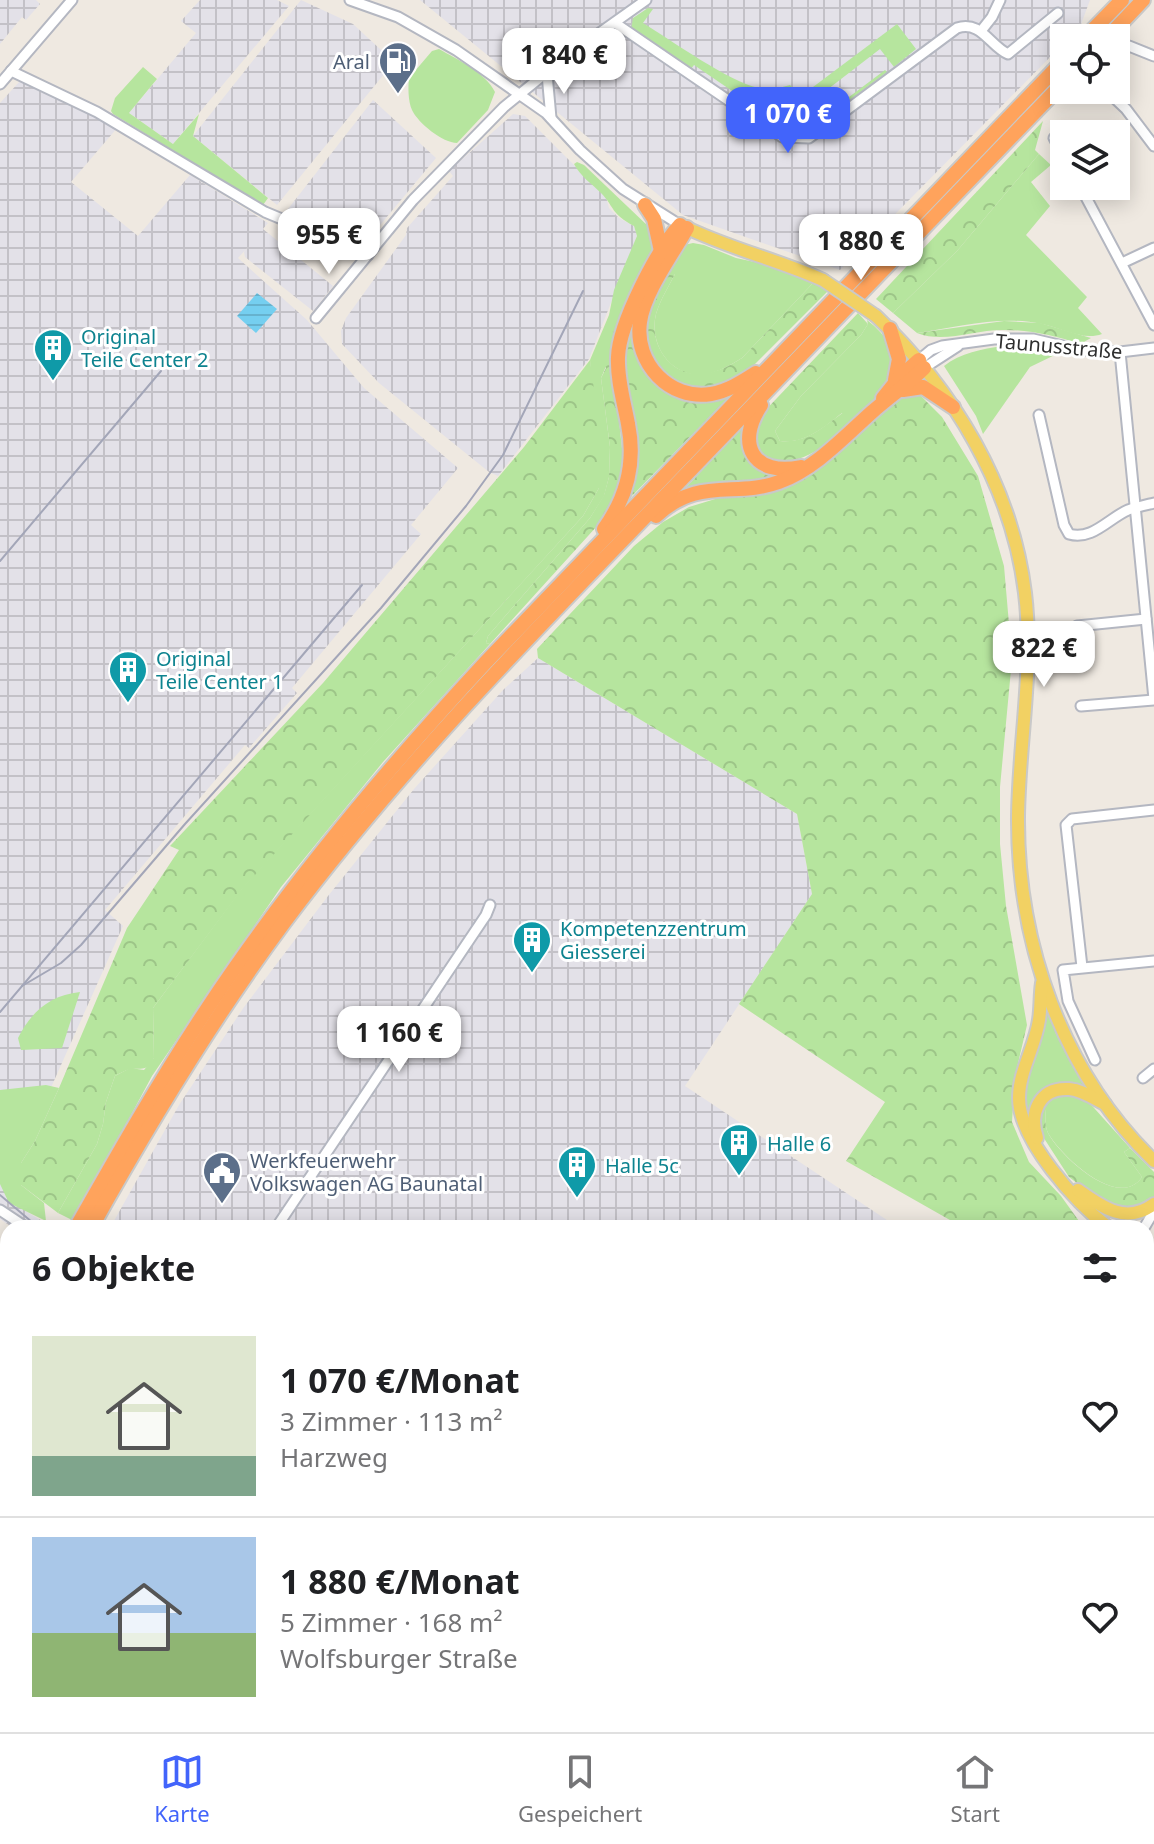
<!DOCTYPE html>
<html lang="de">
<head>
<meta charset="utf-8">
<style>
  body { margin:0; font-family:"Noto Sans",sans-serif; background:#f2f2f2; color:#202124; height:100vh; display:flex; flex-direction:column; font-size:30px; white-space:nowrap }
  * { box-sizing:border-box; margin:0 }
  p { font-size:26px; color:#757577 }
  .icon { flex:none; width:44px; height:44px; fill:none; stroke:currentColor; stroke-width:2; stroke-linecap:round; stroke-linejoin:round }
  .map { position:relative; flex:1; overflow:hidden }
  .panel { position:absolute; left:0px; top:1220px; width:1154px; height:512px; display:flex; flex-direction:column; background:#fff; border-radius:24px 24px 0 0; box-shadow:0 4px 20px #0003 }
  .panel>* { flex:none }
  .tools { position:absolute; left:1050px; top:24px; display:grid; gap:16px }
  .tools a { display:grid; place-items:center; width:80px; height:80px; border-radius:0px; background:#fff; box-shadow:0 4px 20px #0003; font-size:40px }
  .price { position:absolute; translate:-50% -68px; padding:0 18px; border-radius:16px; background:#fff; color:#222; font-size:26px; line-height:52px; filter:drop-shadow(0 2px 4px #0008) }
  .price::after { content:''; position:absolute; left:50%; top:48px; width:24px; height:18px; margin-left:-12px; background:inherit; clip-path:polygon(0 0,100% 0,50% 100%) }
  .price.current { background:#4264fb; color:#fff }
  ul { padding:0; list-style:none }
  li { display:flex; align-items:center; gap:24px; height:200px; padding:0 32px }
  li+li { border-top:2px solid #e0e0e0 }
  li span { display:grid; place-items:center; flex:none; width:224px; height:160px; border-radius:0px; color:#555 }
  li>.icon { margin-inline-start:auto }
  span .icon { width:96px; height:96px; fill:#fffc; stroke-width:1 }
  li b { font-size:34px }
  h2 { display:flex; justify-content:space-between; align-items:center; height:96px; padding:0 32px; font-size:34px }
  .menu { display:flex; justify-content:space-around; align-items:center; height:112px; border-top:2px solid #e0e0e0; background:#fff; font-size:22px; color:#757577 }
  .menu a { display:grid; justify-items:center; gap:4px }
  .menu .current { color:#4264fb }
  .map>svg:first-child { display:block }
  .industrial { fill:url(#industrial-grid) }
  .grass { fill:#b6e59e }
  .forest { fill:url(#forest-crowns) }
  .water { fill:url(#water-rules) }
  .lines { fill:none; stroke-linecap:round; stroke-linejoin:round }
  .minor-casing { stroke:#b4b7c1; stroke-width:13 }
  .major-casing { stroke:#c9c9c9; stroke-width:16 }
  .highway-casing { stroke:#c9c9c9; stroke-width:18 }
  .minor { stroke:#fff; stroke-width:9 }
  .major { stroke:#f2d163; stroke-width:12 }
  .highway { stroke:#ffa35c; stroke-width:14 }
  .rail { stroke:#a3a6b8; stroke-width:2 }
  .major-bridge-casing { stroke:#c9c9c9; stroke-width:16; stroke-linecap:butt }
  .major-bridge { stroke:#f2d163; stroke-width:12 }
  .labels { text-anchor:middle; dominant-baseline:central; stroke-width:6; stroke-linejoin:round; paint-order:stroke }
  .service-label { font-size:20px; fill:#4e5e75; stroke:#fff; text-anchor:end }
  .culture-label { font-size:20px; fill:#0d838f; stroke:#fff; text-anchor:start }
  .street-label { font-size:20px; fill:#2e2e2e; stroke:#fff }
</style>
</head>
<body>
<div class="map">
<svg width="1154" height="1732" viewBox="0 0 1154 1732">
  <defs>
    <pattern id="industrial-grid" width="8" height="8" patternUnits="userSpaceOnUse" patternTransform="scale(2)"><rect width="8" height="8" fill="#e3e1e8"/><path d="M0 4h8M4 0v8" fill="none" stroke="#c3c1c7"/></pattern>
    <pattern id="forest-crowns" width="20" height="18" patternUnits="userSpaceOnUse" patternTransform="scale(2)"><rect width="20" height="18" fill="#b6e59e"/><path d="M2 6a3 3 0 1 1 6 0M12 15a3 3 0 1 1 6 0" fill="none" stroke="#9dc588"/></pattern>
    <pattern id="water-rules" width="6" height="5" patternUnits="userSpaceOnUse" patternTransform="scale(2)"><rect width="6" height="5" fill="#75cff0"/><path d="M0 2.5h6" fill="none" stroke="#66b2ce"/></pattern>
  </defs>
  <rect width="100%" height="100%" fill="#efe9e1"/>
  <!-- industrial -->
  <g class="industrial">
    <polygon points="0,0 36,0 40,4 26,20 22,17 0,44"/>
    <polygon points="200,0 277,0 289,6 173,144 129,113 196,33 181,21"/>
    <polygon points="301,0 353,24 394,62 277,205 193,136"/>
    <polygon points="420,0 1090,0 1080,27 1069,38 1064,38 1064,43 840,270 683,215"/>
    <polygon points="20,81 118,127 71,182 138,236 190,175 268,223 263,229 333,286 313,311 245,257 244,252 249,246 238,258 307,320 364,388 458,468 411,525 421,534 292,688 297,693 249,748 245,745 105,910 123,926 8,1184 11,1198 27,1212 54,1228 13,1228 0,1219 0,103"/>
    <polygon points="373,100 436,158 371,236 365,239 288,209"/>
    <polygon points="513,114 525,116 606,197 609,208 619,218 634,226 637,236 589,359 498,476 489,472 379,383 342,344 341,331 346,318 406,235 407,228 453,176 449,171"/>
    <polygon points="538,658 797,814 812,894 685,1086 899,1228 110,1228 179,1105 244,1007 328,896 414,789 503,690"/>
    <polygon points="1146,1278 1154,1286 1154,1732 0,1732 0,1436 8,1421 8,1724 1146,1724"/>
  </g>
  <!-- grass -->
  <g class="grass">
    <path d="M648,8L653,9L643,23C671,40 729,82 759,88C770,91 779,88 790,85L801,96L897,24L916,49L894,67L880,49L806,106L793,108L765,104L763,112L694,65L691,69L631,30L633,18Z"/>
    <path d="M439,49C458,60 485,72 495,92L488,110L457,143C443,143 418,123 412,110C408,101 408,87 409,78L432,51Z"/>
    <polygon points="143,67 157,79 129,113 173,144 199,114 193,136 268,198 263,205 113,114 111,111 115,98"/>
    <polygon points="885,70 887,72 806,133 781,131 765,121 766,116 782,119 782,124 801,127 821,118"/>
    <path d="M1039,154L1051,165L1031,182L1050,206L1026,235L1087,297L1078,308L1102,334C1083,341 1062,328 1042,324C1002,315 957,327 917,333L893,313L957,251Z"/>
    <path d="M577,162L584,165L649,227L656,242L654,255L601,378L610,447L609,477L604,496L590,518L488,636L486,643L490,644L383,762L281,887L152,1076L74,1221L58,1213L97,1144L103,1124L106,1102L115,1076L130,1068L144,1070L154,1058L153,1008L243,887L583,516L599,488L590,360L609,315L614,290L637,236L634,226C610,213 616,209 601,193C592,184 580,176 574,164Z"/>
    <path d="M693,243L704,245L736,258L773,266L814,282L742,358C731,365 720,371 707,374C673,380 648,346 656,314C660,300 669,286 675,274L670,267L684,245Z"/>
    <path d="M867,320C911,354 892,381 860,415L842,413C823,428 805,444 780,441L775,431L801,396L861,335L868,324Z"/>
    <path d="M1002,346L1033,347L1061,352L1030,367L983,434L976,416L944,366C960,353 983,349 1002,346Z"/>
    <path d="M80,992L62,1048L21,1050L18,1038C31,1012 50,995 80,992Z"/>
    <path d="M1044,1001L1056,1034L1090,1090C1057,1074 1032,1087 1029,1124C1015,1086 1035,1039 1044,1001Z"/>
    <polygon points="46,1085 59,1088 35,1141 21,1163 21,1185 44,1203 46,1221 9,1203 0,1184 0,1090"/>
    <path d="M1068,1093L1086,1099L1130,1148L1124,1152L1142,1177C1119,1211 1061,1156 1048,1133C1043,1122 1048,1113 1043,1103L1047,1099Z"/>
  </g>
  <!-- forest -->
  <g class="forest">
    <polygon points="1043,121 1035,150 1039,154 957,251 893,313 876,299"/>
    <path d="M670,267L675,269V274C669,286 660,300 656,314C648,346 673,380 707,373C720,371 731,365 742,358L814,282L829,290L738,381C687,405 636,369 646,312C649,297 663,280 670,267Z"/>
    <polygon points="641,299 635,330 669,389 734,392 626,502 626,395 622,347"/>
    <path d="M858,313L868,324L861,335L801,396L775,431L780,441C809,444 828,422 851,407L857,409L860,415C829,441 811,464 769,463L753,443L758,418Z"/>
    <path d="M1004,321L1040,323L1091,338L1080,344C1056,336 1030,330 1005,330C976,329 945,344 917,333Z"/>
    <polygon points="617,331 615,382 625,477 617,504 490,644 486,643 488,636 590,518 604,495 609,477 610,447 601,378 606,368 602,357 612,332"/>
    <path d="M590,360L603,456L599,488L583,516L243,888L153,1008L154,1058C148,1074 139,1066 127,1070C126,1070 115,1076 115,1076L106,1102L103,1124L97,1144L58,1213L21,1185V1163L35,1141L59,1088L127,928L179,850L170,846L323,683L524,447Z"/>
    <polygon points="921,396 942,417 978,476 1004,566 1012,659 1000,787 1000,844 1006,906 1027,1025 1015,1076 1012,1122 1029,1162 1061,1196 1084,1228 964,1228 846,1161 885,1102 739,1004 812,894 797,814 538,658 537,649 634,546 663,522 689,507 725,496 788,485 828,461 900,397"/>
    <polygon points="745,424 745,446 781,473 779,478 680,494"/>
    <path d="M1043,1103C1048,1113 1043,1122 1048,1133C1060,1156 1119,1211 1142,1177L1124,1152L1130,1148L1154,1172V1200L1136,1207L1116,1208L1086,1190L1069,1177L1038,1129Z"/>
    <polygon points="1146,1278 1154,1286 1154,1440 1146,1449"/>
  </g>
  <!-- water -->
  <polygon class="water" points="257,293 277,309 256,333 237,316"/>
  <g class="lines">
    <!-- minor casing -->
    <g class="minor-casing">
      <g id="minor">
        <polyline points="350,0 398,17 456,50 546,113 580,150 623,189 680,225"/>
        <path d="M615,23L782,137L809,138L957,28C981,20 990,46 1008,54L1058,13"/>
        <polyline points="981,31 992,17 1000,0"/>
        <polyline points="1116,52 1129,46 1154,56"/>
        <polyline points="11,71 97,112 265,212 368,255"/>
        <polyline points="547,74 551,118"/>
        <polyline points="0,84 72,0"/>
        <polyline points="1106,90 1126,109 1154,146"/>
        <polyline points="1054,138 1064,157"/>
        <polyline points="1080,186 1154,325"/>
        <polyline points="1122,263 1154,248"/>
        <polyline points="316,318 413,200 504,107 563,59 646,0"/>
        <polyline points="1120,352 1154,699"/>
        <polyline points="919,360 931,350 942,346 994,339 1033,339 1080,350 1120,352 1154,348"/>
        <polyline points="924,368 958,346"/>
        <path d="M1039,415L1064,525L1069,534C1092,541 1109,518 1128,510C1137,507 1146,505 1154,503"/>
        <polyline points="1077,626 1146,619"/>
        <polyline points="1081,706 1154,700"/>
        <polyline points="1082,967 1066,825 1072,819 1154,810"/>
        <polyline points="1095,1060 1068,1001 1063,970 1154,961"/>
        <polyline points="1143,1078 1154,1069"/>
        <polyline points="0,1210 27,1228"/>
        <polyline points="276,1228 486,915 490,905"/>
        <polyline points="1144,1228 1154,1211"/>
        <polyline points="0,1512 8,1499"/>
        <polyline points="321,1724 333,1732"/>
        <polyline points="735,1724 747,1732"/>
        <polyline points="944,1724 956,1732"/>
        <polyline points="307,1732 313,1724"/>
        <polyline points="684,1732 690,1724"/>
      </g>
    </g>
    <!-- major casing -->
    <g class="major-casing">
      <g id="major">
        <path d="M681,225C726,248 777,259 823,280"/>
        <path d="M876,316C953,389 1012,486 1025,593C1034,667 1019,742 1018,816C1017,943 1062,1072 1154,1161"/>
        <path d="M1042,983C1040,996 1041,1008 1039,1020C1035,1047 1019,1071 1019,1098C1019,1140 1076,1203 1109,1228"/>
        <path d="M1037,1138C1029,1115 1038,1087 1069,1089C1082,1090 1093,1098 1105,1104"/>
        <path d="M1078,1190C1102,1207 1126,1225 1154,1204"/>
      </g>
    </g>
    <!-- highway casing -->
    <g class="highway-casing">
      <g id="highway">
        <polyline points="1085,38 1122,0"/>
        <polyline points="1107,38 1143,0"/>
        <polyline points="645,205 654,219 661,251"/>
        <path d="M687,228C672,255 644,292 640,322C634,363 670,401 711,394C728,391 742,382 756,373"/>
        <polyline points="890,329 899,359 895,380"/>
        <polyline points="903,390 923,387 953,407"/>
        <polyline points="883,398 899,378 919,360"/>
        <path d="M761,405C735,444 753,477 801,467"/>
        <path d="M656,516C698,476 735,498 779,482C815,469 844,437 872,412C889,397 908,384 924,368"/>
        <path d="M604,529C627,497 636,463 628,424C624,402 617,380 618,357C619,324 657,250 680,225"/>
        <path d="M76,1228C118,1154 160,1080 207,1009C289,885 384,772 485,663L1064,60"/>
        <path d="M91,1228C150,1122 213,1018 285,921C402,765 539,626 675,486C805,352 934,216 1064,82"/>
        <polyline points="0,1367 8,1352"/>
        <polyline points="0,1396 8,1380"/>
      </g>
    </g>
    <!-- minor -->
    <use href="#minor" class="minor"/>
    <!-- major -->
    <use href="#major" class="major"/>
    <!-- highway -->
    <use href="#highway" class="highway"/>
    <!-- rail -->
    <g class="rail">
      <polyline points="0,561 161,371"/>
      <polyline points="22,986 61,963 81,945 185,824 381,608 466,506 503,455 583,291"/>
      <polyline points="0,1012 362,585"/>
      <polyline points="0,1195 39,1228"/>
      <polyline points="0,1537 8,1525"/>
      <polyline points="870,1724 888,1732"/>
      <polyline points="650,1732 658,1724"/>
      <polyline points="714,1732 726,1724"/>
    </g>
    <!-- major-bridge casing -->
    <g class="major-bridge-casing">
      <polyline id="major-bridge" points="823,280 876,316"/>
    </g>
    <!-- major-bridge -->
    <use href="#major-bridge" class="major-bridge"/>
  </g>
  <!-- icons -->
  <defs>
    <g id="fuel-pin" transform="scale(2)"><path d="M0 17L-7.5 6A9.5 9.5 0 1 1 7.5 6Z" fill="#5c6f8a" stroke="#fff"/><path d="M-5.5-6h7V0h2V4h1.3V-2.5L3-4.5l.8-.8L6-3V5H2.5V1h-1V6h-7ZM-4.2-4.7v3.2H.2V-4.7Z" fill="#fff"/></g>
    <g id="building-pin" transform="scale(2)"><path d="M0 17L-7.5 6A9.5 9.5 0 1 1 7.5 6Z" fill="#0f9aa8" stroke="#fff"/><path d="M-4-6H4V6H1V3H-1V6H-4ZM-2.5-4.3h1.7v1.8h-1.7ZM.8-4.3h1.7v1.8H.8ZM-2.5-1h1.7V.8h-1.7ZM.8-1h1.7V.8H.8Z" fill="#fff"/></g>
    <g id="civic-pin" transform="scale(2)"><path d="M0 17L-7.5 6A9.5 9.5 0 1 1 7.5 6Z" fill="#5c6f8a" stroke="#fff"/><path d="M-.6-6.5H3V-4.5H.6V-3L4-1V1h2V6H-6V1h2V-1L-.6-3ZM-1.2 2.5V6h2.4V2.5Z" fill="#fff"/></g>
  </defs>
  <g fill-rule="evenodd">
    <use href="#fuel-pin" x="398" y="61"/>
    <use href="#building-pin" x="53" y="348"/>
    <use href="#building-pin" x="128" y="670"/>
    <use href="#building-pin" x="532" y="940"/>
    <use href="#building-pin" x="739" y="1143"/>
    <use href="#building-pin" x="577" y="1165"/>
    <use href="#civic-pin" x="222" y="1171"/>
  </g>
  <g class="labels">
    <!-- service labels -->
    <g class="service-label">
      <text x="370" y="61">Aral</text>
      <text x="250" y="1160" text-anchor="start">Werkfeuerwehr<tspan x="250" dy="23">Volkswagen AG Baunatal</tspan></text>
    </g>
    <!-- culture labels -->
    <g class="culture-label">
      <text x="81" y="336">Original<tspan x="81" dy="23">Teile Center 2</tspan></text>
      <text x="156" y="658">Original<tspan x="156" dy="23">Teile Center 1</tspan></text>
      <text x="560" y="928">Kompetenzzentrum<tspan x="560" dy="23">Giesserei</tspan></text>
      <text x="767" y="1143">Halle 6</text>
      <text x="605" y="1165">Halle 5c</text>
    </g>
    <!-- street labels -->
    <g class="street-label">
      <text transform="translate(1059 346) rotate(5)">Taunusstraße</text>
    </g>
  </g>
</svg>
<div class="tools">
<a><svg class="icon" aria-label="locate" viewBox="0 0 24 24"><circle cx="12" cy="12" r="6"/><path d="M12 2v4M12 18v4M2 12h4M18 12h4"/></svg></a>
<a><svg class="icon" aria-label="layers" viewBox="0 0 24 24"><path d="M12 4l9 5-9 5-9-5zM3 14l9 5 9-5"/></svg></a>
</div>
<b class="price" style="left:564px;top:96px">1 840 €</b>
<b class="price current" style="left:788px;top:155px">1 070 €</b>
<b class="price" style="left:329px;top:276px">955 €</b>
<b class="price" style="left:861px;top:282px">1 880 €</b>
<b class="price" style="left:1044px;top:689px">822 €</b>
<b class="price" style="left:399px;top:1074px">1 160 €</b>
<section class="panel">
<h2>6 Objekte<svg class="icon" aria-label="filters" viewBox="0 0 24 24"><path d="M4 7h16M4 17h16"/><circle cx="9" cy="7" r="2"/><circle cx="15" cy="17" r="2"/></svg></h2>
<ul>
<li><span style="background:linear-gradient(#dfe7d0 75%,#7fa58c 0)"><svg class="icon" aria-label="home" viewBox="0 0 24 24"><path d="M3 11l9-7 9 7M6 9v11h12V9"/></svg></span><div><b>1 070 €/Monat</b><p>3 Zimmer · 113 m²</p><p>Harzweg</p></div><svg class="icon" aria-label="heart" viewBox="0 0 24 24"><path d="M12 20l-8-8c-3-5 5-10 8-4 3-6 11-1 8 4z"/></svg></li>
<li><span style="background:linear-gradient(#a9c7e8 60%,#8fb573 0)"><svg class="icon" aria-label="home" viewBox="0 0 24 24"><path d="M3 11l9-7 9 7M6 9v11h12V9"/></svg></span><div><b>1 880 €/Monat</b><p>5 Zimmer · 168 m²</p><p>Wolfsburger Straße</p></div><svg class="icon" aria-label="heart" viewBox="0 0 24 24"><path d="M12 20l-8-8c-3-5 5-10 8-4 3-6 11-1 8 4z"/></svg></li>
</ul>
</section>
</div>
<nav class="menu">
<a class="current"><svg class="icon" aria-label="map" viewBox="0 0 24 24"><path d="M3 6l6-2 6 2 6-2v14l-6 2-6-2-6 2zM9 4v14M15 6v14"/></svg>Karte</a>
<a><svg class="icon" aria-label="saved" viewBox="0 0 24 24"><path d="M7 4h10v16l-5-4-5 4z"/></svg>Gespeichert</a>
<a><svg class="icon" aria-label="home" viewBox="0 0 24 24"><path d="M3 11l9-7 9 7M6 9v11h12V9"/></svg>Start</a>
</nav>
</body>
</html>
